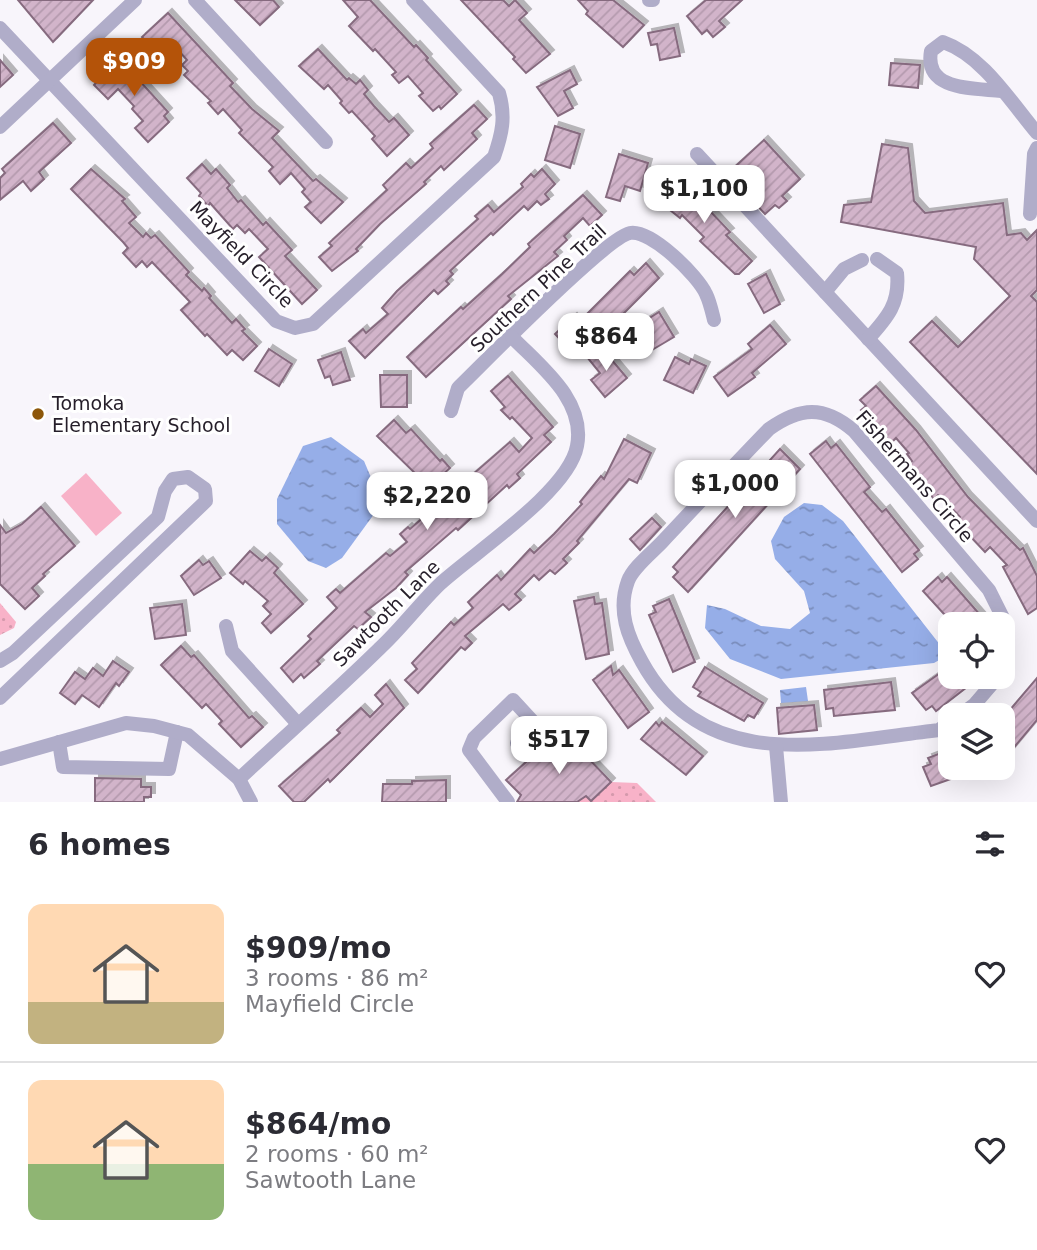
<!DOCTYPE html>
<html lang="en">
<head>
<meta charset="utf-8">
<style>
  body { margin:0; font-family:"DejaVu Sans",sans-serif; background:#f7f7f7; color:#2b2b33; height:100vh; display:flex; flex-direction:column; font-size:26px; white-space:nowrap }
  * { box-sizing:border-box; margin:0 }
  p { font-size:23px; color:#7c7c81 }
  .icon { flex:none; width:38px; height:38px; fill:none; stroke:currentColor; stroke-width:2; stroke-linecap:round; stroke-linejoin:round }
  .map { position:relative; height:802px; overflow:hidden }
  .drawer { display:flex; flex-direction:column; background:#fff; flex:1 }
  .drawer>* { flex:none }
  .tools { position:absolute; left:938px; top:612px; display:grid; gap:14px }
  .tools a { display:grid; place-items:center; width:77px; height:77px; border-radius:14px; background:#fff; box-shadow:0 7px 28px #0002; font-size:35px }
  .price { position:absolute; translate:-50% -60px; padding:0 16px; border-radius:14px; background:#fff; color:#222; font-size:23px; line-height:46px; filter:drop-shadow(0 2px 4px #0008) }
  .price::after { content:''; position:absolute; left:50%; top:42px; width:21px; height:16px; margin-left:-10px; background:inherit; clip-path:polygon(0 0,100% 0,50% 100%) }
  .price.active { background:#b45309; color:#fff }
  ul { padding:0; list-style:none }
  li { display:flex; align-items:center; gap:21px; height:175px; padding:0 28px }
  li+li { border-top:2px solid #e1e1e2 }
  li span { display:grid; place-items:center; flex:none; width:196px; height:140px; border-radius:14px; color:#555 }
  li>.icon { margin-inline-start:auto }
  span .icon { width:84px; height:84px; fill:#fffc; stroke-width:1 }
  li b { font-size:30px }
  h2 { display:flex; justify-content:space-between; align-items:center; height:84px; padding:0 28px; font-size:30px }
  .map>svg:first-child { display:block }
  .park { fill:url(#park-dots) }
  .pitch { fill:#f8b2c8 }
  .water { fill:url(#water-ripples) }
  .building { fill:url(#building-hatch); stroke:#866b7f; stroke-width:2; filter:url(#shadow) }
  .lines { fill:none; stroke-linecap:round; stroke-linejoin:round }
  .minor { stroke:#b0adc9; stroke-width:14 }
  .poi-dot { fill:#8d570a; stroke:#fff; stroke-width:2.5 }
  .labels { text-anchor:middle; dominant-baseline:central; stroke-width:6; stroke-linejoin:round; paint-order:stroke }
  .street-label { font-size:19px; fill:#251e29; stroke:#fff }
  .poi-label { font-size:19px; fill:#251e29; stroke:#fff; text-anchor:start }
</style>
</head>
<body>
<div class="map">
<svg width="1037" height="802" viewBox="0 0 1037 802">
  <defs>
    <pattern id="park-dots" width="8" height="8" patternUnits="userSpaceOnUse" patternTransform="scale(1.75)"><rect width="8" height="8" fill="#f8b2c8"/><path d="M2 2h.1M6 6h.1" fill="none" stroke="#d499ac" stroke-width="1.8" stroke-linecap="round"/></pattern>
    <pattern id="water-ripples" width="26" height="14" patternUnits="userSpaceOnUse" patternTransform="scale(1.75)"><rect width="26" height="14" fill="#96aee8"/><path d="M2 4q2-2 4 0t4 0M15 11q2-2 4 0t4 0" fill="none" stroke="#7a8dbc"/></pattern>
    <pattern id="building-hatch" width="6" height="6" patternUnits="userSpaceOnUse" patternTransform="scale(1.75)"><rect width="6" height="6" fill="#d2b4ca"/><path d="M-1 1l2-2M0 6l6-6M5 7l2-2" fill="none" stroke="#b49aae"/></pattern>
    <filter id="shadow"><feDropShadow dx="4" dy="-4" stdDeviation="0" flood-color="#0004"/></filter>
  </defs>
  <rect width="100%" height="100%" fill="#f8f5fb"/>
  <!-- park -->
  <g class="park">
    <polygon points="0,603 16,622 14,628 0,635"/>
    <polygon points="611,782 637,783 656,802 564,802 562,800 586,796 591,801"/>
  </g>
  <!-- pitch -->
  <polygon class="pitch" points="86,473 122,513 96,536 61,496"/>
  <!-- water -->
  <g class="water">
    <polygon points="331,437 364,461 375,487 377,510 342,558 326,568 308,561 277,524 277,499 303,446"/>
    <polygon points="804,503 822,505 843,521 948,655 934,663 781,679 730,659 705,628 707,605 725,609 761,626 790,629 810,613 804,591 775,559 771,541 784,517"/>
    <polygon points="806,687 808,701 781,703 780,690"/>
  </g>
  <!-- building -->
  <g class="building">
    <polygon points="18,0 93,0 53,42"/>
    <polygon points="235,0 273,0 279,7 260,25"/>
    <polygon points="343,0 370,0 414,47 416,45 428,58 426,60 457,94 441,109 439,106 433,111 419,96 423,93 408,76 399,83 392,75 396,72 375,49 373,51 349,26 358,17"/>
    <polygon points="461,0 503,0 509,6 515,0 527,13 519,20 550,54 526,73 513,59 515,57"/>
    <polygon points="578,0 613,0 644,25 623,47 586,14 588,11"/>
    <polygon points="706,0 742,0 719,21 725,27 713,37 707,30 702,34 687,16"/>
    <polygon points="168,13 233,83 230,86 252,109 279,131 272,138 313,181 316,179 343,202 321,223 305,207 311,202 302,192 305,189 291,173 280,184 269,171 273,167 239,133 242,130 223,109 218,114 208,103 211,101 184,75 188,71 182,65 187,60 169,40 156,52 142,37"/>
    <polygon points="674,28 680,56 660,60 657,44 651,45 648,33"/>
    <polygon points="318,49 347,80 349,78 356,84 360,80 368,90 364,94 374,106 389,122 394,118 409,135 387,156 372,139 375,136 352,111 349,113 340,103 342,101 328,85 324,89 299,66"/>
    <polygon points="118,57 168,112 164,116 169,122 148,142 135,128 143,121 132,109 134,106 118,89 108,99 94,85"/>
    <polygon points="0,60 13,75 0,87"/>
    <polygon points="891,63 920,65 918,88 889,85"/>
    <polygon points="570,70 577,84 564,91 573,108 558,116 537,87"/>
    <polygon points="474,105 487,119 472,133 477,139 444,170 441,166 424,182 426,184 380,224 356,249 358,251 332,271 319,257 332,246 329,243 387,190 383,185 406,163 411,168 433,148 430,144"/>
    <polygon points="53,123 71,143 39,172 44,179 31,191 23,181 0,200 0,178 5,173 2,169"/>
    <polygon points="555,126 580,134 570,168 545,160"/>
    <polygon points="764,140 800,179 782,196 787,201 779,208 775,205 765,214 728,173"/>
    <polygon points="882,144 908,148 914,201 925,213 1003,203 1007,235 1021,233 1027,240 1037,230 1037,290 1031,296 1037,302 1037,474 910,342 932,321 958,347 1010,296 974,259 976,247 841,222 844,205 871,202"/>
    <polygon points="619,154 648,163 640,191 625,186 620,201 606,197"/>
    <polygon points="202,164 211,174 216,169 230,185 227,188 238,202 241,200 263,225 266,222 292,250 285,256 317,290 302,304 259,257 268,249 249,229 245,233 237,225 233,229 210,203 208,206 199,196 201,193 187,178"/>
    <polygon points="91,169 125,199 122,201 136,217 129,223 143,237 146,233 151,238 155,235 189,272 186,275 202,291 204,288 211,296 209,298 232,323 236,319 245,329 242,331 257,346 243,360 232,350 227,355 207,334 205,336 181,310 190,302 152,262 147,267 142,261 136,267 123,253 128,248 123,242 71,189"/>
    <polygon points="542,169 555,184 545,194 549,199 541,205 537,201 528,210 524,206 493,235 491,233 450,271 453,274 446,281 449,284 438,294 434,290 365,358 349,341 363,329 366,333 388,314 382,308 397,291 478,219 475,216 488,205 494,212 523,187 521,184 531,174 534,177"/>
    <polygon points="674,174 685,182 681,188 711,212 730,232 726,235 752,261 739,274 735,274 700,241 704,237 682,215 680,218 655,198"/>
    <polygon points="583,195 602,215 590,226 583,218 564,236 567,240 554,252 558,256 508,296 511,299 426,377 407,357 461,307 463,309 502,274 530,247 528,244"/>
    <polygon points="646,263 659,278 608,329 598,320 583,334 592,344 583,353 573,346 570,350 555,334 573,317 578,323 630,271 634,275"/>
    <polygon points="766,274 780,304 764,313 748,284"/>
    <polygon points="659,312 674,337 652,350 637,326"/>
    <polygon points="770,325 786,344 752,373 755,377 728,396 714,377 752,349 748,344"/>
    <polygon points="269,349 292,364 279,386 255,371"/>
    <polygon points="598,350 603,356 606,353 627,378 605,397 591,380 600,373 587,357"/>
    <polygon points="341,352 350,380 333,385 330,376 325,378 318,360"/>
    <polygon points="675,357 689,364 691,359 706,366 693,393 664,380"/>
    <polygon points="380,375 407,375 407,407 381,407"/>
    <polygon points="508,376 553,427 544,435 551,442 517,474 520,478 509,488 507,485 458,530 456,528 405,572 408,575 396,588 365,612 371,617 358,629 354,626 317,661 320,664 304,678 301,674 293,682 281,668 311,639 308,636 337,608 327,597 336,589 340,593 386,553 390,556 407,542 400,534 408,527 410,529 510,442 519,452 532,438 512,417 510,419 501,410 505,407 491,391"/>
    <polygon points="876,386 916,430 968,497 1020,550 1023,548 1037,576 1037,608 1028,614 1003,567 1007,565 990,547 985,552 969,535 955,521 960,517 945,501 938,495 934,499 907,465 912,461 907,454 909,453 896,438 891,443 861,410 866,406 860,400"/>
    <polygon points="394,420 406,433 411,429 440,461 442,459 450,468 429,487 377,436"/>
    <polygon points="624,439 651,453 637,483 629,479 577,541 579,543 563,559 567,563 555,574 550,570 539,580 534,575 515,594 521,600 509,610 503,604 465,636 472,643 465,650 461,647 418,693 405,680 417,669 412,663 451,622 454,625 473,608 468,602 497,575 501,580 530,549 534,553 554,534 582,504 580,502 601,476 604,479"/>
    <polygon points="826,441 831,448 836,444 870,487 864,492 882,512 886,509 919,550 914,554 918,559 902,572 810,454"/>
    <polygon points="780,449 800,469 688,592 673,577 678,572 673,567"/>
    <polygon points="41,507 75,546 43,574 45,576 32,588 39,596 25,609 0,584 0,525 6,533 22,524"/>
    <polygon points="652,518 661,527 640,550 630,539"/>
    <polygon points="250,551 262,561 266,557 278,568 274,573 303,604 271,633 262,623 271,614 263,606 268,601 245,581 243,584 230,573"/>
    <polygon points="199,560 203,565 209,561 221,578 194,595 181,576"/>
    <polygon points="938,577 942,582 947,577 989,625 954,625 923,591"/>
    <polygon points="594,597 595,604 602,603 609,654 586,659 574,601"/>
    <polygon points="669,599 695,662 673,672 649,615 656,612 653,606"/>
    <polygon points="182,604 186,635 155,639 150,608"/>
    <polygon points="181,646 191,657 194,655 249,718 252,716 263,727 241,747 219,724 222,721 206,704 202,708 161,665"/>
    <polygon points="113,661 129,672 119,686 116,683 99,707 82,695 75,704 60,693 75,672 85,679 93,668 103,676"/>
    <polygon points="611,666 613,675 619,670 649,712 628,728 593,680"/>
    <polygon points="950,666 950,677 980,677 936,711 932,706 926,710 912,693"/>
    <polygon points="705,667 763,703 754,718 748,715 744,721 698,696 701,692 693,687"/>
    <polygon points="1037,678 1037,720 1011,751 1003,744 1003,718"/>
    <polygon points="891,682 895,710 834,716 833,708 826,709 824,690"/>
    <polygon points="386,684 404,708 330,782 328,779 304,802 294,802 279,786 340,733 337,730 361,708 370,717 383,704 375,695"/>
    <polygon points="814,705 817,730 779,734 777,708"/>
    <polygon points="656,722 659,726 662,722 703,756 686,775 641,739"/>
    <polygon points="566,735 611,782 591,801 586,796 577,802 517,802 521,795 506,780 535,754 540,760"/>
    <polygon points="946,751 950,768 979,769 931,786 923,767 931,764 928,758"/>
    <polygon points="95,778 141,779 141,787 151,787 151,797 144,797 144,802 95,802"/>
    <polygon points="446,780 446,802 382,802 383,784 412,784 412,781"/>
  </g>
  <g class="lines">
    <!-- minor -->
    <g class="minor">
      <polyline points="195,0 326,142"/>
      <polyline points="649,0 653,0"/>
      <path d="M0,28L276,321L295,328L313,324L494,157C502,134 506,117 499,93L413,0"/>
      <path d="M1001,91C973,88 924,91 931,51L943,42C983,56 1010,101 1037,133"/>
      <polyline points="0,127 135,0"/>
      <polyline points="697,154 1037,521"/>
      <polyline points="1030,214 1034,154 1037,148"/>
      <polyline points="825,292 844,269 862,260"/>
      <path d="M868,339C888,317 900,303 897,273L877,259"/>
      <path d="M451,411L458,388C485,362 605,238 630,233C651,229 698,276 706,294C710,302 712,312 714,320"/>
      <polyline points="226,626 232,651 298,724"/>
      <polyline points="0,661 13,653 158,517 165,491 173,479 188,477 205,489 206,501 0,698"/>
      <polyline points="959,716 974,705 998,677"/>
      <path d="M950,722L939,730C832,742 706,778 642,662C628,637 617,611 628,581C633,567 653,552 663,541C698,504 733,466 769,429C800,407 824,405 854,431L989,590L1004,620L1006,662L1003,669"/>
      <polyline points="59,742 63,767 169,769 177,732"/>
      <polyline points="776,746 781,802"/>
      <polyline points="0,759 126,723 154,726 188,735 239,779 251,802"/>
      <path d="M239,779C285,736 333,694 379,649C401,629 419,604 441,583C475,552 569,491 577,446C586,400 540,366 512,337"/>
      <polyline points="508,802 469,750 474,738 513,700 536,725 517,743"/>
    </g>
  </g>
  <!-- markers -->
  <circle class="poi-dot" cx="38" cy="414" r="7"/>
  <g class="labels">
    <!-- street labels -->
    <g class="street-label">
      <text transform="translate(242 254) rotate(46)">Mayfield Circle</text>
      <text transform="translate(538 288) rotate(-43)">Southern Pine Trail</text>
      <text transform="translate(915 476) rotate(49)">Fishermans Circle</text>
      <text transform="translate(386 613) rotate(-45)">Sawtooth Lane</text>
    </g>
    <!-- poi labels -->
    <g class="poi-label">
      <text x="52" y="403">Tomoka<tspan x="52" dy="22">Elementary School</tspan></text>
    </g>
  </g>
</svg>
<div class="tools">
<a><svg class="icon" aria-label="locate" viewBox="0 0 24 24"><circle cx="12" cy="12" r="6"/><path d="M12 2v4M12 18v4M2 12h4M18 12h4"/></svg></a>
<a><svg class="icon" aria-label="layers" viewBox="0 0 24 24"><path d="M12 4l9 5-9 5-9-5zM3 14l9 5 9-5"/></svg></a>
</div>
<b class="price active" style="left:134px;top:98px">$909</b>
<b class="price" style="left:704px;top:225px">$1,100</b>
<b class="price" style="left:606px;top:373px">$864</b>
<b class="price" style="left:735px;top:520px">$1,000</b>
<b class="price" style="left:427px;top:532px">$2,220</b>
<b class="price" style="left:559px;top:776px">$517</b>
</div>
<section class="drawer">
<h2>6 homes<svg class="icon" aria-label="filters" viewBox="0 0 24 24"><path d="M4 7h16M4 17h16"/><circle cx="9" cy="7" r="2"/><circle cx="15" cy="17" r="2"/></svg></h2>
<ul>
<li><span style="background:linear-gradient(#ffd9b3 70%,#c2b280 0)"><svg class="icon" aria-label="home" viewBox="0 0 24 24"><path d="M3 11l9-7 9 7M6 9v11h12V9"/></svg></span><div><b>$909/mo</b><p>3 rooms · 86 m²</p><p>Mayfield Circle</p></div><svg class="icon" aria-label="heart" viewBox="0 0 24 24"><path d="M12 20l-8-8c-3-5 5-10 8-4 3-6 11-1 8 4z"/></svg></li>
<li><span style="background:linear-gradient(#ffd9b3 60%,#8fb573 0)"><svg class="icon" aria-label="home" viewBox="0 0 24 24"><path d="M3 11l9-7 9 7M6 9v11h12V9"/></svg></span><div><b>$864/mo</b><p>2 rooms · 60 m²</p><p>Sawtooth Lane</p></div><svg class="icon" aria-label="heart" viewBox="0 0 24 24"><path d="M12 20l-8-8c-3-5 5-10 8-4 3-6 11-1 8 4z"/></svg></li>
</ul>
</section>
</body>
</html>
